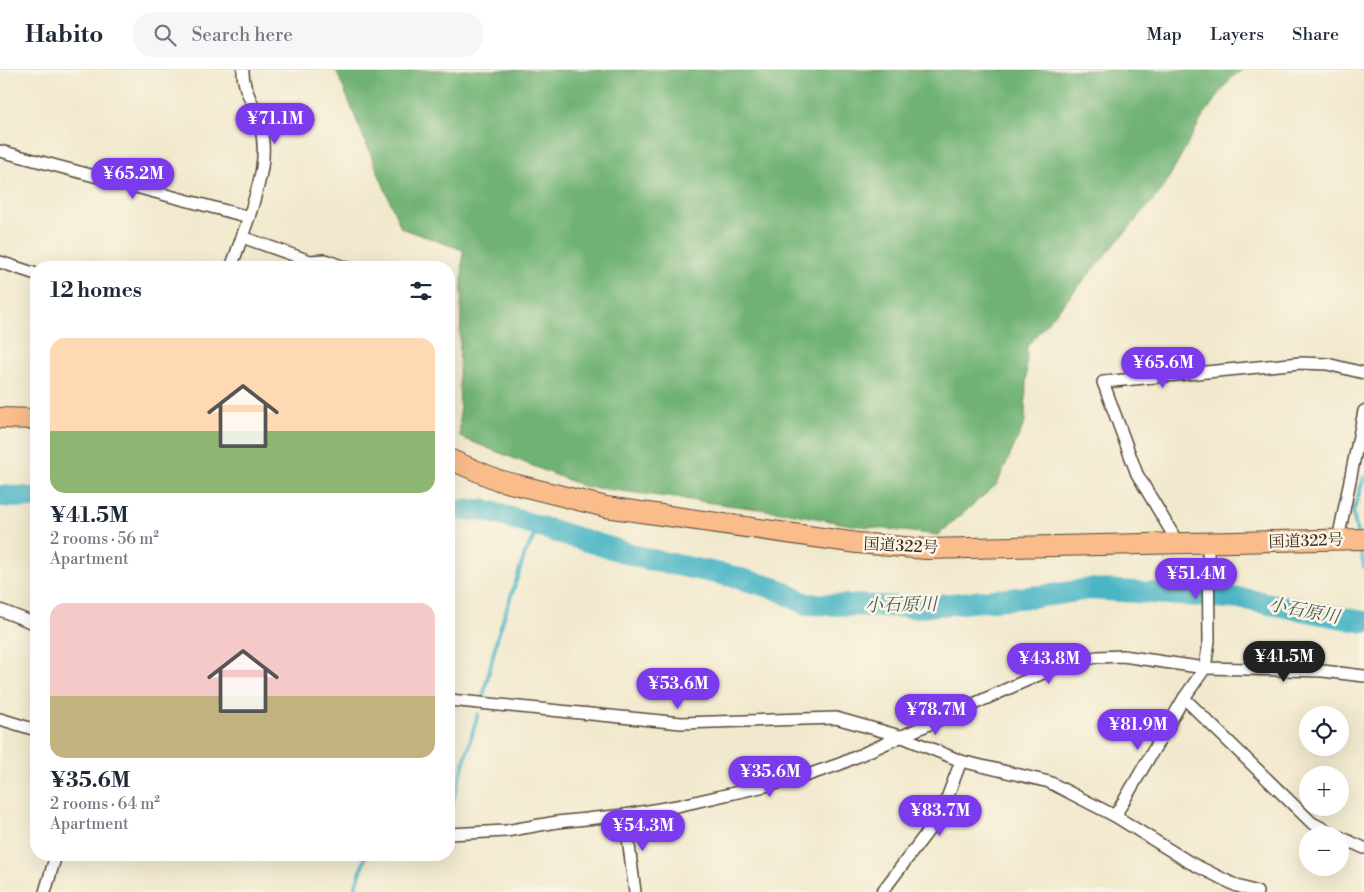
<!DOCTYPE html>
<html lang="en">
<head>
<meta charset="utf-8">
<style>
  body { margin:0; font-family:"Libre Bodoni","Noto Serif JP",serif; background:#f6f6f7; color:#1f2937; height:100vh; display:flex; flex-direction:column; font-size:19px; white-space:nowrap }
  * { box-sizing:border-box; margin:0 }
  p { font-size:16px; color:#747a83 }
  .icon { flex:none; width:28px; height:28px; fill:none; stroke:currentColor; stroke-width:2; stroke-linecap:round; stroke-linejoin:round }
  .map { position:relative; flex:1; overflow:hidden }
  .side { position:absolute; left:30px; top:191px; width:425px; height:600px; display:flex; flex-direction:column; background:#fff; border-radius:20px; box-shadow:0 5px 20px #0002 }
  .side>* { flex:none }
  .tools { position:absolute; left:1299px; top:636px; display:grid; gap:10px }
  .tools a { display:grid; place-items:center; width:50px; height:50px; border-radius:50%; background:#fff; box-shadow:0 5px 20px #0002; font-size:25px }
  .price { position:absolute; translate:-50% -42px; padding:0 11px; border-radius:18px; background:#7c3aed; color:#fff; font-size:16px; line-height:32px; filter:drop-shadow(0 1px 2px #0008) }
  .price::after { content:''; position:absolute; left:50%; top:30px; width:15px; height:11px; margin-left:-8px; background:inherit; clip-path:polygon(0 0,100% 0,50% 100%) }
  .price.on { background:#222; color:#fff }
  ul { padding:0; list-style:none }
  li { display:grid; align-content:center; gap:10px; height:265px; padding:0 20px }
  li span { display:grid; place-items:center; height:155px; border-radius:15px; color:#555 }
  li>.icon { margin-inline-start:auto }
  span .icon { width:90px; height:90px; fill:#fffc; stroke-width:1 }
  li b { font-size:21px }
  h2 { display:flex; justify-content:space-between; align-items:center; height:60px; padding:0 20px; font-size:21px }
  header { display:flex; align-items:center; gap:30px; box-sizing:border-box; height:70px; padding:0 25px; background:#fff; border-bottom:1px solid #e0e1e3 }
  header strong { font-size:24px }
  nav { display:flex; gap:28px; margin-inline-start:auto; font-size:18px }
  .search { width:350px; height:45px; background:#f6f6f7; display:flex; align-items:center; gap:12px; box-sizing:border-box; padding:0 18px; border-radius:20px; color:#747a83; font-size:19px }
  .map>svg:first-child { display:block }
  .forest { fill:#70b274; stroke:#566e49 }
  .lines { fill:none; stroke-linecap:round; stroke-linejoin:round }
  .stream { stroke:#48b5c5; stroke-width:4 }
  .river { stroke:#48b5c5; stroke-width:22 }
  .street-casing { stroke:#564738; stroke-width:14 }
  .highway-casing { stroke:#564738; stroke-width:22 }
  .street { stroke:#fff; stroke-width:11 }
  .highway { stroke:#f9bc8a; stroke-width:20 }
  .labels { text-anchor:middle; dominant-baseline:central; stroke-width:5; stroke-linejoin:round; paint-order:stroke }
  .street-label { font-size:16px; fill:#3b2a1e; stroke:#fcf5e5 }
  .water-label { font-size:18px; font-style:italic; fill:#405b58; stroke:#fcf5e5 }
</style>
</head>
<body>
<header>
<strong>Habito</strong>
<div class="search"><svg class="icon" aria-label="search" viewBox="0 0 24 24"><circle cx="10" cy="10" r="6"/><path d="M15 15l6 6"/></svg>Search here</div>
<nav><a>Map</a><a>Layers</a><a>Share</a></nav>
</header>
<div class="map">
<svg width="1364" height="822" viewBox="0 0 1364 822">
  <rect width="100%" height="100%" fill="#fcf5e5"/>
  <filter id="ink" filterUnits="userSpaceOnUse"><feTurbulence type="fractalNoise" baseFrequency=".02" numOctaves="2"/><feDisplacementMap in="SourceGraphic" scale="10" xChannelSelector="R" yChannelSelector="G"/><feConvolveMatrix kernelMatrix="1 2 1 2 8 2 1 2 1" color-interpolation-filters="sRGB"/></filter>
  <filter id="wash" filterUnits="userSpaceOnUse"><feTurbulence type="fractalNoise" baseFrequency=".0096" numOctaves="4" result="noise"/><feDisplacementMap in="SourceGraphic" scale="20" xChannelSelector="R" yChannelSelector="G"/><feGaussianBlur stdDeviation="1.12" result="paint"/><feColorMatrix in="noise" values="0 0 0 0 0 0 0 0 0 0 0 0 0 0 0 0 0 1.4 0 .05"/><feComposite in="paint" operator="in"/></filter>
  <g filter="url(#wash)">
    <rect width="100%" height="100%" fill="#f1e9cd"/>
    <!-- forest -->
    <polygon class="forest" points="336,0 1242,0 1231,8 1203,46 1162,120 1027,276 1025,352 997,414 938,465 851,455 789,443 583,416 460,367 459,302 463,180 401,158"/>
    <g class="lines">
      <!-- stream -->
      <g class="stream">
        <polyline points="1357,462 1353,443 1364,407"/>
        <polyline points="1359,474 1364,497"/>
        <polyline points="482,631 498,565 525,484 540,455"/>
        <polyline points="449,745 478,644"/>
        <polyline points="354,822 366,785"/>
      </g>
      <!-- river -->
      <g class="river">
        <polyline points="0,426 36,428"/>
        <polyline points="449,440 484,440 647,489 731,506 777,519 806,534 916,537 1052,525 1089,519 1244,529 1364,552"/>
      </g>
    </g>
  </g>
  <g filter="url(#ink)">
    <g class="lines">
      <!-- street casing -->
      <g class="street-casing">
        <g id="street">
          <path d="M243,0C242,20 256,36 260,55C269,87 258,117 249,147"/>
          <polyline points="0,81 249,147 231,198"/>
          <polyline points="242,167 310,191 325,190 347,198"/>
          <polyline points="0,192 36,204"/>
          <polyline points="1338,470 1364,341"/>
          <polyline points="1178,473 1137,404 1103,312 1300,293 1327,294 1364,303"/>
          <polyline points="0,540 36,554"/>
          <polyline points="1184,628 1312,753 1336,765"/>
          <polyline points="449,630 681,653 836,648 900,666 961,691 1049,712 1115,746 1189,792 1237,816 1257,822"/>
          <polyline points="0,649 36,660"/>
          <polyline points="625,745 635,822"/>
          <polyline points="1115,746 1184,628 1205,598 1209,571 1208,473"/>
          <polyline points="449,764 506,761 557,752 625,745 677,736 796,709 840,694 1063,594 1097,587 1123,586 1205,598 1323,601 1364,606"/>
          <polyline points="1340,767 1364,778"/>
          <polyline points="45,822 56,785"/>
          <polyline points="882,822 941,744 961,691"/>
        </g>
      </g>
      <!-- highway casing -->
      <g class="highway-casing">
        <g id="highway">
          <polyline points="0,348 36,349"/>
          <polyline points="449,389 498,410 606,437 857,473 926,479 1364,469"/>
        </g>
      </g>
      <!-- street -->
      <use href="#street" class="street"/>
      <!-- highway -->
      <use href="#highway" class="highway"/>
    </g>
  </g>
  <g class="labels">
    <!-- street labels -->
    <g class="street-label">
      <text transform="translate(1306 471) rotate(-2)">国道322号</text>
      <text transform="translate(901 476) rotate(3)">国道322号</text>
    </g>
    <!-- water labels -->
    <g class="water-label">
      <text transform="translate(901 535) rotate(-1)">小石原川</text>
      <text transform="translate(1304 541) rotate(11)">小石原川</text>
    </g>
  </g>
</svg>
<div class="tools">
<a><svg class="icon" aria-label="locate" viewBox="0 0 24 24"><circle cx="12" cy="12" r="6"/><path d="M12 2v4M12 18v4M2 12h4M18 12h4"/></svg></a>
<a>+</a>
<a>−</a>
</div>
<b class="price" style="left:275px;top:75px">¥71.1M</b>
<b class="price" style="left:133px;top:130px">¥65.2M</b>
<b class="price" style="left:1163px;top:319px">¥65.6M</b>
<b class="price" style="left:1196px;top:530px">¥51.4M</b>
<b class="price on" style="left:1284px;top:613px">¥41.5M</b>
<b class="price" style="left:1049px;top:615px">¥43.8M</b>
<b class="price" style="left:678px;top:640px">¥53.6M</b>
<b class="price" style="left:936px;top:666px">¥78.7M</b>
<b class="price" style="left:1138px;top:681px">¥81.9M</b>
<b class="price" style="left:770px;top:728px">¥35.6M</b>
<b class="price" style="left:940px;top:767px">¥83.7M</b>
<b class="price" style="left:643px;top:782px">¥54.3M</b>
<section class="side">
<h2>12 homes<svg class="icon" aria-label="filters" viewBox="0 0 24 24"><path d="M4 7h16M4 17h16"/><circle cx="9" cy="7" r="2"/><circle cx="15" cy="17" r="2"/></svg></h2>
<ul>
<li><span style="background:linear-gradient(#ffd9b3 60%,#8fb573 0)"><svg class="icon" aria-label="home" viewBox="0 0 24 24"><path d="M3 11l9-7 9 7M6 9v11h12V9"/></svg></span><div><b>¥41.5M</b><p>2 rooms · 56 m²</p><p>Apartment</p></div></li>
<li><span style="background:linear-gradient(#f6c9c9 60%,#c2b280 0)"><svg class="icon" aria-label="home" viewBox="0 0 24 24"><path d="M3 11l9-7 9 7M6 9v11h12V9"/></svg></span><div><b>¥35.6M</b><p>2 rooms · 64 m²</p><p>Apartment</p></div></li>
</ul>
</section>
</div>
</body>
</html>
